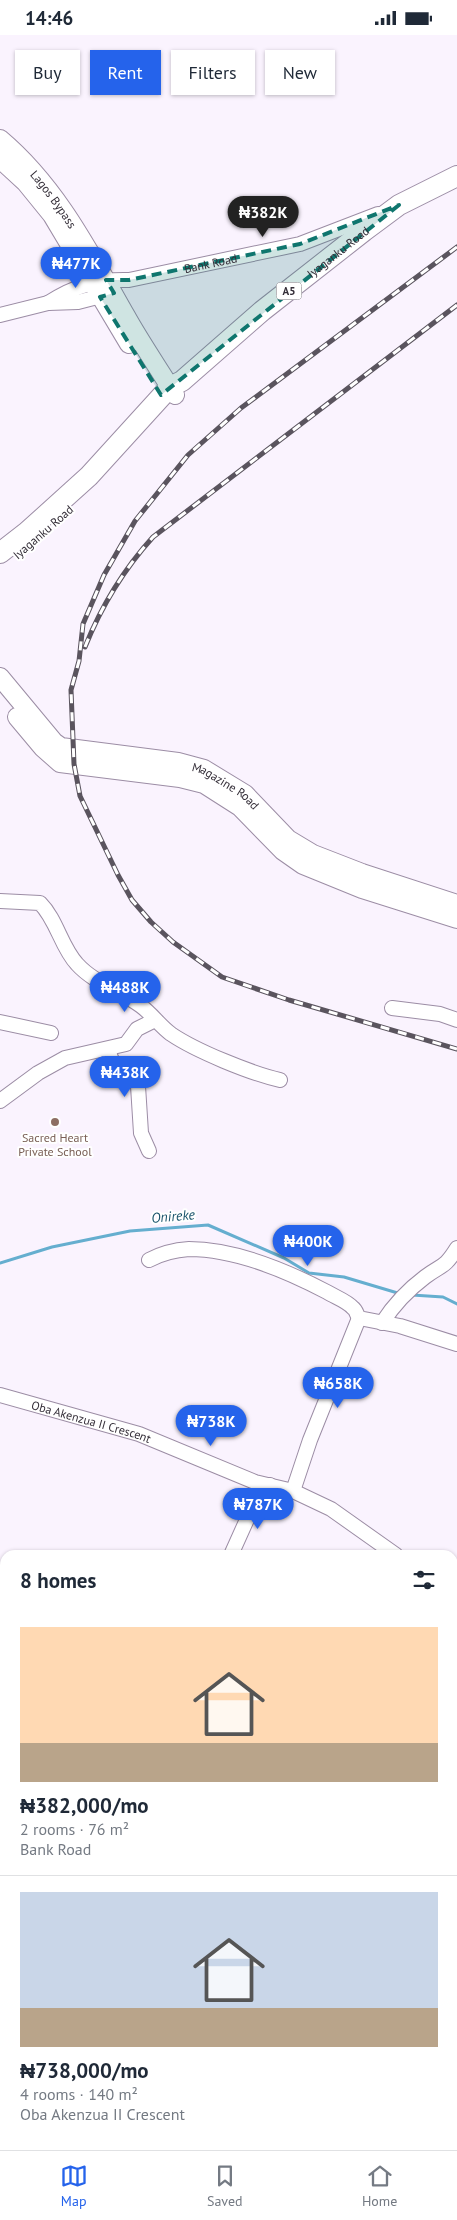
<!DOCTYPE html>
<html lang="en">
<head>
<meta charset="utf-8">
<style>
  body { margin:0; font-family:"PT Sans",sans-serif; background:#f2f2f3; color:#1f2937; height:100vh; display:flex; flex-direction:column; font-size:19px; white-space:nowrap }
  * { box-sizing:border-box; margin:0 }
  p { font-size:16px; color:#747a83 }
  .icon { flex:none; width:28px; height:28px; fill:none; stroke:currentColor; stroke-width:2; stroke-linecap:round; stroke-linejoin:round }
  .map { position:relative; flex:1; overflow:hidden }
  .side { position:absolute; left:0px; top:1515px; width:458px; height:600px; display:flex; flex-direction:column; background:#fff; border-radius:15px 15px 0 0; box-shadow:0 1px 4px #0004 }
  .side>* { flex:none }
  .hud { position:absolute; left:15px; top:15px; width:428px; height:45px; display:flex; gap:10px }
  .price { position:absolute; translate:-50% -42px; padding:0 11px; border-radius:18px; background:#2563eb; color:#fff; font-size:16px; line-height:32px; filter:drop-shadow(0 1px 2px #0008) }
  .price::after { content:''; position:absolute; left:50%; top:30px; width:15px; height:11px; margin-left:-8px; background:inherit; clip-path:polygon(0 0,100% 0,50% 100%) }
  .price.active { background:#222; color:#fff }
  ul { padding:0; list-style:none }
  li { display:grid; align-content:center; gap:10px; height:265px; padding:0 20px }
  li+li { border-top:1px solid #e0e1e3 }
  li span { display:grid; place-items:center; height:155px; border-radius:0px; color:#555 }
  li>.icon { margin-inline-start:auto }
  span .icon { width:90px; height:90px; fill:#fffc; stroke-width:1 }
  li b { font-size:21px }
  h2 { display:flex; justify-content:space-between; align-items:center; height:60px; padding:0 20px; font-size:21px }
  .pill { padding:0 18px; border-radius:0px; background:#fff; box-shadow:0 1px 4px #0004; font-size:18px; line-height:45px }
  .pill.active { background:#2563eb; color:#fff }
  .status { display:flex; justify-content:space-between; align-items:center; height:35px; padding:0 25px; background:#fff; direction:ltr }
  .status svg { height:14px; fill:currentColor }
  .dock { display:flex; justify-content:space-around; align-items:center; height:70px; border-top:1px solid #e0e1e3; background:#fff; font-size:14px; color:#747a83 }
  .dock a { display:grid; justify-items:center; gap:2px }
  .dock .active { color:#2563eb }
  .map>svg:first-child { display:block }
  .green { fill:#addcbb }
  .lines { fill:none; stroke-linecap:round; stroke-linejoin:round }
  .stream { stroke:#65aecf; stroke-width:3 }
  .minor-casing { stroke:#9c8da5; stroke-width:16 }
  .major-casing { stroke:#9c8da5; stroke-width:20 }
  .highway-casing { stroke:#9c8da5; stroke-width:22 }
  .minor { stroke:#fff; stroke-width:14 }
  .major { stroke:#fff; stroke-width:18 }
  .highway { stroke:#fff; stroke-width:20 }
  .rail-casing { stroke:#5a545e; stroke-width:5 }
  .rail { stroke:#fff; stroke-width:3; stroke-dasharray:9; stroke-linecap:butt }
  .marked { fill:#0f766e; fill-opacity:0.2; stroke:#0f766e; stroke-width:4; stroke-dasharray:10 6; stroke-linejoin:round }
  .education-dot { fill:#8d6e63; stroke:#fff; stroke-width:2 }
  .labels { text-anchor:middle; dominant-baseline:central; stroke-width:4; stroke-linejoin:round; paint-order:stroke }
  .shield { fill:#fff; stroke:#716d74; stroke-width:1 }
  .shield-label { font-size:11px; font-weight:bold; fill:#342e38 }
  .street-label { font-size:12px; fill:#342e38; stroke:#fff }
  .education-label { font-size:12px; fill:#785e54; stroke:#fff }
  .water-label { font-size:14px; font-style:italic; fill:#17526a; stroke:#fff }
</style>
</head>
<body>
<div class="status"><b>14:46</b><svg viewBox="0 0 49 12"><path d="M0 12V9h3v3zM5 12V6h3v6zM10 12V3h3v9zM15 12V0h3v12zM26 1h20v11H26zM47 4h2v5h-2z"/></svg></div>
<div class="map">
<svg width="457" height="2115" viewBox="0 0 457 2115">
  <rect width="100%" height="100%" fill="#faf3fe"/>
  <!-- green -->
  <polygon class="green" points="0,2010 5,2013 5,2110 66,2110 68,2115 0,2115"/>
  <g class="lines">
    <!-- stream -->
    <g class="stream">
      <polyline points="0,1228 52,1212 130,1196 208,1190 284,1223 309,1238 344,1242 401,1259"/>
      <polyline points="412,1260 443,1262 457,1269"/>
    </g>
    <!-- minor casing -->
    <g class="minor-casing">
      <g id="minor">
        <path id="s1" d="M48,268C75,251 97,244 129,245L300,209L378,179"/>
        <polyline points="0,280 48,268 78,267 109,259"/>
        <path d="M0,866L40,868C57,885 61,912 77,929C94,948 121,956 141,971C152,979 160,991 171,999C196,1016 250,1038 280,1045"/>
        <polyline points="392,973 440,979 457,985"/>
        <polyline points="0,987 51,998"/>
        <path d="M109,1014C111,1037 129,1033 138,1051L141,1098L149,1116"/>
        <polyline points="0,1066 38,1038 65,1023 126,1009 137,994 155,985"/>
        <path d="M149,1225C162,1218 174,1215 189,1214C235,1214 287,1236 327,1257C335,1262 347,1266 353,1273C356,1275 357,1280 359,1283L400,1291L457,1309"/>
        <path d="M382,1288C393,1271 409,1254 425,1242C442,1229 444,1234 457,1213"/>
        <path id="s2" d="M0,1360L139,1399L255,1447L293,1456L331,1474L396,1520"/>
        <polyline points="293,1456 310,1405 359,1283"/>
        <polyline points="231,1520 262,1451 270,1450"/>
        <polyline points="452,1563 457,1567"/>
        <polyline points="0,1881 5,1883"/>
        <polyline points="214,2110 216,2115"/>
      </g>
    </g>
    <!-- major casing -->
    <g class="major-casing">
      <g id="major">
        <path id="s3" d="M0,104C57,152 90,218 126,281C141,308 159,334 175,360"/>
        <polyline points="0,124 26,148 52,180 129,309"/>
        <path id="s4" d="M0,642L54,707L61,712L178,727L204,734L245,759L288,804L313,819L362,838L457,869"/>
        <polyline points="17,682 43,713 60,728 180,743 204,749 240,772 283,816 303,830 362,854 457,884"/>
        <polyline points="0,1612 5,1613"/>
        <polyline points="0,1625 5,1626"/>
        <polyline points="452,1967 457,1976"/>
        <polyline points="452,1998 457,2007"/>
      </g>
    </g>
    <!-- highway casing -->
    <g class="highway-casing">
      <g id="highway">
        <path id="s5" d="M0,518L27,497L89,441L170,352L182,346L262,276L364,196L399,170L457,141"/>
      </g>
    </g>
    <!-- minor -->
    <use href="#minor" class="minor"/>
    <!-- major -->
    <use href="#major" class="major"/>
    <!-- highway -->
    <use href="#highway" class="highway"/>
    <!-- rail casing -->
    <g class="rail-casing">
      <g id="rail">
        <polyline points="457,212 241,373 188,420 135,486 104,540 83,589 79,626 71,655 74,729 80,761 118,840 132,865 151,887 173,907 222,942 289,965 457,1014"/>
        <path d="M85,612C101,572 124,534 153,502L457,270"/>
      </g>
    </g>
    <!-- rail -->
    <use href="#rail" class="rail"/>
  </g>
  <!-- marked area -->
  <path class="marked" d="M399,170L161,360L100,262L114,258L106,245H129L300,209Z"/>
  <!-- markers -->
  <circle class="education-dot" cx="55" cy="1087" r="5"/>
  <g class="labels">
    <!-- shield labels -->
    <rect class="shield" x="276.5" y="247.5" width="25" height="17" rx="4"/>
    <g class="shield-label">
      <text x="289" y="256">A5</text>
    </g>
    <!-- street labels -->
    <g class="street-label">
      <text stroke="none"><textPath href="#s3" startOffset="81">Lagos Bypass</textPath></text>
      <text stroke="none"><textPath href="#s5" startOffset="454">Iyaganku Road</textPath></text>
      <text stroke="none"><textPath href="#s1" startOffset="169">Bank Road</textPath></text>
      <text transform="translate(43 497) rotate(-41)">Iyaganku Road</text>
      <text stroke="none"><textPath href="#s4" startOffset="265">Magazine Road</textPath></text>
      <text stroke="none"><textPath href="#s2" startOffset="95">Oba Akenzua II Crescent</textPath></text>
    </g>
    <!-- education labels -->
    <g class="education-label">
      <text x="55" y="1102">Sacred Heart<tspan x="55" dy="14">Private School</tspan></text>
    </g>
    <!-- water labels -->
    <g class="water-label">
      <text transform="translate(173 1181) rotate(-5)">Onireke</text>
    </g>
  </g>
</svg>
<b class="price active" style="left:263px;top:203px">₦382K</b>
<b class="price" style="left:76px;top:254px">₦477K</b>
<b class="price" style="left:125px;top:978px">₦488K</b>
<b class="price" style="left:125px;top:1063px">₦438K</b>
<b class="price" style="left:308px;top:1232px">₦400K</b>
<b class="price" style="left:338px;top:1374px">₦658K</b>
<b class="price" style="left:211px;top:1412px">₦738K</b>
<b class="price" style="left:258px;top:1495px">₦787K</b>
<div class="hud">
<a class="pill">Buy</a>
<a class="pill active">Rent</a>
<a class="pill">Filters</a>
<a class="pill">New</a>
</div>
<section class="side">
<h2>8 homes<svg class="icon" aria-label="filters" viewBox="0 0 24 24"><path d="M4 7h16M4 17h16"/><circle cx="9" cy="7" r="2"/><circle cx="15" cy="17" r="2"/></svg></h2>
<ul>
<li><span style="background:linear-gradient(#ffd9b3 75%,#b9a48a 0)"><svg class="icon" aria-label="home" viewBox="0 0 24 24"><path d="M3 11l9-7 9 7M6 9v11h12V9"/></svg></span><div><b>₦382,000/mo</b><p>2 rooms · 76 m²</p><p>Bank Road</p></div></li>
<li><span style="background:linear-gradient(#c9d6e8 75%,#b9a48a 0)"><svg class="icon" aria-label="home" viewBox="0 0 24 24"><path d="M3 11l9-7 9 7M6 9v11h12V9"/></svg></span><div><b>₦738,000/mo</b><p>4 rooms · 140 m²</p><p>Oba Akenzua II Crescent</p></div></li>
</ul>
</section>
</div>
<nav class="dock">
<a class="active"><svg class="icon" aria-label="map" viewBox="0 0 24 24"><path d="M3 6l6-2 6 2 6-2v14l-6 2-6-2-6 2zM9 4v14M15 6v14"/></svg>Map</a>
<a><svg class="icon" aria-label="saved" viewBox="0 0 24 24"><path d="M7 4h10v16l-5-4-5 4z"/></svg>Saved</a>
<a><svg class="icon" aria-label="home" viewBox="0 0 24 24"><path d="M3 11l9-7 9 7M6 9v11h12V9"/></svg>Home</a>
</nav>
</body>
</html>
